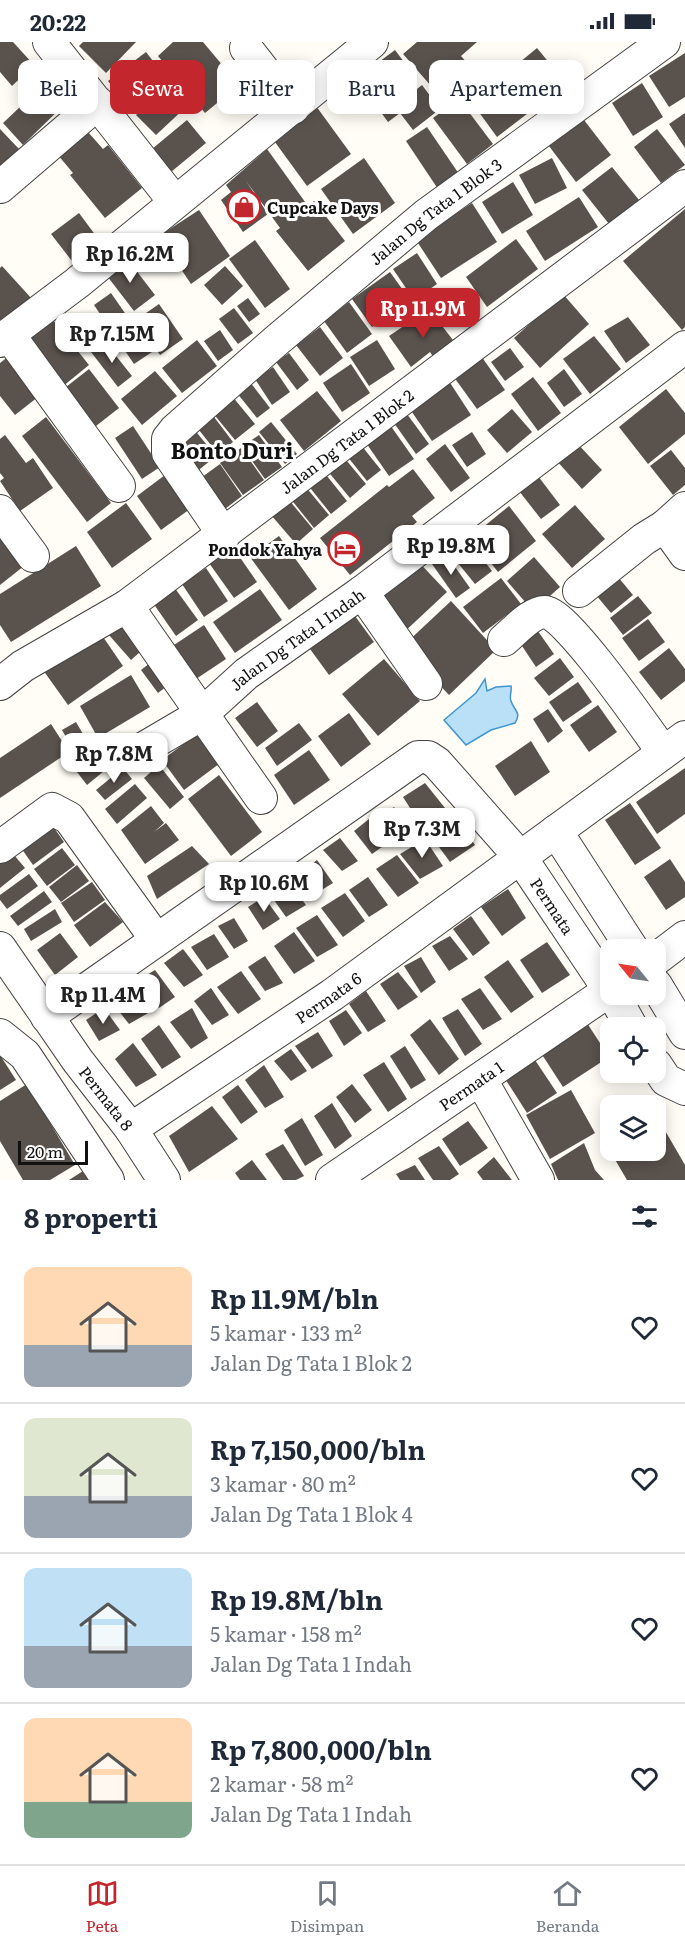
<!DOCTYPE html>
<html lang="id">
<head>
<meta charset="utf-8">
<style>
  body { margin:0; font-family:Literata,serif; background:#f6f6f7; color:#1f2937; height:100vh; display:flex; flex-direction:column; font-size:22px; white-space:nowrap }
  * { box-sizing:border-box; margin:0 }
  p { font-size:20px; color:#747a83 }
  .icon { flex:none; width:33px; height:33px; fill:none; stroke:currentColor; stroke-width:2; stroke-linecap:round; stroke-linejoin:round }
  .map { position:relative; height:1138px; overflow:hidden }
  .panel { display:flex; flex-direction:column; background:#fff; flex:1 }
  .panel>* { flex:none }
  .top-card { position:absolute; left:18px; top:18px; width:650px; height:54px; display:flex; gap:12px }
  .needle { width:39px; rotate:300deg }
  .buttons { position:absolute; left:600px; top:897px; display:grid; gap:12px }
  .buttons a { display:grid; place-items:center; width:66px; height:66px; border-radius:12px; background:#fff; box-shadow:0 3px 15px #0003; font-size:30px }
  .scale { position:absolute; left:18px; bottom:15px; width:70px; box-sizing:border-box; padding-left:6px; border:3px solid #111; border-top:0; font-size:16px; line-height:21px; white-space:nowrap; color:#111; -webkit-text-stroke:4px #fff; paint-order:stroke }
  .price { position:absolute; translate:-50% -51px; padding:0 14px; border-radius:12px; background:#fff; color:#222; font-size:20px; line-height:39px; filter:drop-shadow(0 2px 3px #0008) }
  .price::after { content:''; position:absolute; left:50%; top:36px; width:18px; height:14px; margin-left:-9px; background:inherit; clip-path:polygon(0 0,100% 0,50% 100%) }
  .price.current { background:#c4262e; color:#fff }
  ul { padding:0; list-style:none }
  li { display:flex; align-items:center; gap:18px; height:150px; padding:0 24px }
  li+li { border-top:2px solid #e0e1e3 }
  li span { display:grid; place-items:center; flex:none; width:168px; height:120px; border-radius:12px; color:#555 }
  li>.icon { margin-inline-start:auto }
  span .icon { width:72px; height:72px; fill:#fffc; stroke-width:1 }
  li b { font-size:26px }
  h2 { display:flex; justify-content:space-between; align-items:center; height:72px; padding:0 24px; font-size:26px }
  .tag { padding:0 21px; border-radius:12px; background:#fff; box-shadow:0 3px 15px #0003; font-size:21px; line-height:54px }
  .tag.current { background:#c4262e; color:#fff }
  .status { display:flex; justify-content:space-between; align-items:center; height:42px; padding:0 30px; background:#fff; direction:ltr }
  .status svg { height:16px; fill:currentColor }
  .tabs { display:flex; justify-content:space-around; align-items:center; height:84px; border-top:2px solid #e0e1e3; background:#fff; font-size:16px; color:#747a83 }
  .tabs a { display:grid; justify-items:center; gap:3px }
  .tabs .current { color:#c4262e }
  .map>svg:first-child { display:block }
  .water { fill:#b9e0f7; stroke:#3f96cf; stroke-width:1.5 }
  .building { fill:#5a524d }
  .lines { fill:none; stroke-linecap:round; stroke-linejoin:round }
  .minor-casing { stroke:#444; stroke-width:34 }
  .minor { stroke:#fff; stroke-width:32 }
  .labels { text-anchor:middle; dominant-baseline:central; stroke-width:6; stroke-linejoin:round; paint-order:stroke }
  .poi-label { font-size:16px; font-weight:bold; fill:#111; stroke:#fff; text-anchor:start }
  .street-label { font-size:16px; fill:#111; stroke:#fff }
  .district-label { font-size:22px; font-weight:bold; fill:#111; stroke:#fff }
</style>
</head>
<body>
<div class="status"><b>20:22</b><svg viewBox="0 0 49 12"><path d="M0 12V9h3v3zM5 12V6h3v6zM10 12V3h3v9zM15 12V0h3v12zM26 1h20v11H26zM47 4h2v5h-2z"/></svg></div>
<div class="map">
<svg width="685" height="1138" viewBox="0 0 685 1138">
  <rect width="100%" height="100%" fill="#fffdf5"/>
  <!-- water -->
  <path class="water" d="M485,637L487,649L496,645L511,644C512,649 509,655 511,659C514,669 522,670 515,681L491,688L466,703L444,678L476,651Z"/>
  <!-- building -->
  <g class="building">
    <polygon points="0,0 13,0 34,23 12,44 0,30"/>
    <polygon points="83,0 136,0 106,31 79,4"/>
    <polygon points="173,0 203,0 239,43 205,71 158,14"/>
    <polygon points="417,0 477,0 461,14 478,33 470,41 500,18 536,65 497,95 462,47 446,61 403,12"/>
    <polygon points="537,6 560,34 538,53 514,25"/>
    <polygon points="395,8 413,32 374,63 356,37"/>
    <polygon points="146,10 166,36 128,65 108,39"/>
    <polygon points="685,11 685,55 669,65 649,34"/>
    <polygon points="56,31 75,52 23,103 3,81"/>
    <polygon points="642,41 663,75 633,94 612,61"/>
    <polygon points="168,43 187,64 156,93 136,73"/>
    <polygon points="422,43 440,67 413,88 400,71 388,80 380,69 400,53 403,58"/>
    <polygon points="459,57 493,102 467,122 433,76"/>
    <polygon points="316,64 351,112 307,144 272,96"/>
    <polygon points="685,71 685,106 669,82"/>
    <polygon points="187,78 206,101 171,130 152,107"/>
    <polygon points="584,78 611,113 576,140 549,104"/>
    <polygon points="80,81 103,107 108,103 142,146 105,176 70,133 73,131 52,106"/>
    <polygon points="427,85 459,132 438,147 406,99"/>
    <polygon points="0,87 19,107 0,124"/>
    <polygon points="657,87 685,123 661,141 634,105"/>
    <polygon points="267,107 308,164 314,159 345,199 308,229 276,189 280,186 246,139 268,172 243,190 221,158 231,150 226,143"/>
    <polygon points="364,116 395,161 353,192 321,147"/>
    <polygon points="552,116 567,146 535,162 519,133"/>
    <polygon points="612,125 639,158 609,182 582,148"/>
    <polygon points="513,140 533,173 502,192 482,160"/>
    <polygon points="579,155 598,185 545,219 526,189"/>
    <polygon points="472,161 497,200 441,236 416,198"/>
    <polygon points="685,167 685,285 682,288 623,219"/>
    <polygon points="199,168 230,214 191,242 159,194"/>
    <polygon points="79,171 102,202 75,223 51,192"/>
    <polygon points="516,197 538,227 487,265 466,235"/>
    <polygon points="255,198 290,247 265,266 229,217"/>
    <polygon points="417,211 437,242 414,258 393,227"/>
    <polygon points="125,214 155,253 134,269 104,230"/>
    <polygon points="2,224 32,257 0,285 0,226"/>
    <polygon points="225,224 243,244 222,263 204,243"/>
    <polygon points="390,230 410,258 372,285 352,257"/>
    <polygon points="111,251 152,310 134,322 94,263"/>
    <polygon points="563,252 589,282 540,326 514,296"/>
    <polygon points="248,256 260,272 249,280 237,264"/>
    <polygon points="349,260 372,292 347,311 324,279"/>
    <polygon points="159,262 183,297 160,313 136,278"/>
    <polygon points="234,266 253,291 238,302 219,277"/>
    <polygon points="429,267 456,302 436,319 430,310 411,325 389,294"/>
    <polygon points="45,268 89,323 62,345 18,290"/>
    <polygon points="628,275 650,303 626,321 604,289"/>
    <polygon points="320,285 343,316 320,334 296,303"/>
    <polygon points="220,288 233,308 218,319 204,299"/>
    <polygon points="594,294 621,327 590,352 563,317"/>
    <polygon points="197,298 217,324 182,351 162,326"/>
    <polygon points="377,298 395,327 369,344 350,315"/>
    <polygon points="105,300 132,334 118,345 91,310"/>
    <polygon points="510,306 524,325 505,339 491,320"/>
    <polygon points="13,311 43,351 15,373 0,354 0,321"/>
    <polygon points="289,311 309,338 297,348 276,320"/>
    <polygon points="479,311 505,348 477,367 451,331"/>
    <polygon points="351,322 370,351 342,370 323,341"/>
    <polygon points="273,325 290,350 272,363 255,337"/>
    <polygon points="89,327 119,366 96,384 66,345"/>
    <polygon points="564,327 582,352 564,365 547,341"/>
    <polygon points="155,329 177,354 142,383 121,357"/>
    <polygon points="445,333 471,373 432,399 405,360"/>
    <polygon points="533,335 561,371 538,389 511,352"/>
    <polygon points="250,340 270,366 257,376 237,351"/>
    <polygon points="666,347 685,371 685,392 648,422 619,385"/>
    <polygon points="317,349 341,379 304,409 280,378"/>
    <polygon points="232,354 255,382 235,398 212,370"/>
    <polygon points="512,367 532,390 507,411 487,388"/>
    <polygon points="211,371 233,400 218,412 195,383"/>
    <polygon points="407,372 429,402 416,412 394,381"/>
    <polygon points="46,375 111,461 87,480 22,394"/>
    <polygon points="271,380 297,412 285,422 259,390"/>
    <polygon points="388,380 414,417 389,434 364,398"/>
    <polygon points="133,384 160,425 142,437 115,396"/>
    <polygon points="193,386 216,414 195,431 173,402"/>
    <polygon points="472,390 486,412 467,425 452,403"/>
    <polygon points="5,393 26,421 33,416 53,446 20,469 0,439 4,436 0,431 0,397"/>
    <polygon points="259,393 282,425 265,437 242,405"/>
    <polygon points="576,400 602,428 582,447 556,418"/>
    <polygon points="445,402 470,436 451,450 426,417"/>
    <polygon points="361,403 381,428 367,439 347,414"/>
    <polygon points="241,406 264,438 243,453 220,421"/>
    <polygon points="671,408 685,426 685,443 673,453 650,424"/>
    <polygon points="342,413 366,442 350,456 326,427"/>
    <polygon points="220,422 242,454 221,470 198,438"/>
    <polygon points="413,427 435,456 412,474 417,480 350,533 320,496 387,443 389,445"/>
    <polygon points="323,429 347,459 331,472 307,442"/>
    <polygon points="165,433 190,467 161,488 137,454"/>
    <polygon points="538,434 560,463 541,477 519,449"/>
    <polygon points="305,444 329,473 314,486 290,456"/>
    <polygon points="289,458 313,487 296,502 271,473"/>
    <polygon points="126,461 152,497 112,526 87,490"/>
    <polygon points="575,463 605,497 572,526 542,492"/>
    <polygon points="509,464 536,499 498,530 471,495"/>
    <polygon points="0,493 24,524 0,543"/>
    <polygon points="279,494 317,547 289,568 250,515"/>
    <polygon points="467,497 492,529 475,542 449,510"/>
    <polygon points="76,504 101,544 11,600 0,583 0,552"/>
    <polygon points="232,504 257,540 234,556 209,521"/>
    <polygon points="446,512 470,546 456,556 432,522"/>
    <polygon points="413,514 447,550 402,592 368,555"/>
    <polygon points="534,515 560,545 533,569 507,539"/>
    <polygon points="206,526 228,559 204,575 182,542"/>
    <polygon points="618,535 633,553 611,571 596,553"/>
    <polygon points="501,536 521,562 483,591 463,565"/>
    <polygon points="174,545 198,578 176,594 153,561"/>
    <polygon points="260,547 282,578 235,611 213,580"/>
    <polygon points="638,554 652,571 623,593 610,576"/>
    <polygon points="451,559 496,608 449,653 403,604"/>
    <polygon points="355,574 374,600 329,633 310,607"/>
    <polygon points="128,577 149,602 131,618 109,593"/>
    <polygon points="648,577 665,600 639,619 622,596"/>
    <polygon points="204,583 226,617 196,637 174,603"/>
    <polygon points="535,585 554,612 536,625 518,598"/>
    <polygon points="99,589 123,624 68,663 43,628"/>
    <polygon points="669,606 685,627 685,639 661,658 639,630"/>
    <polygon points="159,614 176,637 158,651 141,628"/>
    <polygon points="560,616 574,635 549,654 534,636"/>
    <polygon points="384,617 420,659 378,694 342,652"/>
    <polygon points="131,633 150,665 98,696 80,664"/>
    <polygon points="578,640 592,660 563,680 549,660"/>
    <polygon points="257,660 278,689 257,705 235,676"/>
    <polygon points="598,663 617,690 589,710 570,683"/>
    <polygon points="548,667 563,689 548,701 533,677"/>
    <polygon points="349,671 371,702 341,725 318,694"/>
    <polygon points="76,680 90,704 76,712 62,688"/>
    <polygon points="299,681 312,698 277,724 265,706"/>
    <polygon points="51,682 69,710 0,756 0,716"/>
    <polygon points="201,689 223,719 184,748 162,718"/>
    <polygon points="531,699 550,730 515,754 495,724"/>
    <polygon points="104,707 115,720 87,743 77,730"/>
    <polygon points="309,708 330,738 294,763 274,733"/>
    <polygon points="159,723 184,755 170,767 144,736"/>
    <polygon points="123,726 132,737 105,758 96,748"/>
    <polygon points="685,726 685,772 657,792 636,760"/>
    <polygon points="219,733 262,790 231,814 188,757"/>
    <polygon points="425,741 445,766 419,780 403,755"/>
    <polygon points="135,742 147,756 117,782 105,767"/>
    <polygon points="630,761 661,806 635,823 605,778"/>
    <polygon points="151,764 164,781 154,790 166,781 179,798 145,822 121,788"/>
    <polygon points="394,765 410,788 395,799 377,776"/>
    <polygon points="454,772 475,803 450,820 428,790"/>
    <polygon points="369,777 389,800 372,812 354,789"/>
    <polygon points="50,780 64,800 33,823 19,803"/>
    <polygon points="340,796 358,819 342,829 323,808"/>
    <polygon points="425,797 443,824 420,837 400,812"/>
    <polygon points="192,804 209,822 157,857 147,834"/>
    <polygon points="62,806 75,823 47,844 34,827"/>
    <polygon points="9,807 25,826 0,846 0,815"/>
    <polygon points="397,813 419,841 398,855 376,827"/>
    <polygon points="670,817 685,840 685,855 666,868 644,835"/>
    <polygon points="317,818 333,841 315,852 300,831"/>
    <polygon points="77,823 89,839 61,860 49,845"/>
    <polygon points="29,832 38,844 7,867 0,858 0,853"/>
    <polygon points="368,835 388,863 369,875 349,848"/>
    <polygon points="288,839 306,863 286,875 269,851"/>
    <polygon points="92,840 105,858 74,880 61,861"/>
    <polygon points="508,847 526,876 502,894 481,865"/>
    <polygon points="44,849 52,860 18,884 10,874"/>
    <polygon points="345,851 365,879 343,895 321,866"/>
    <polygon points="264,855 280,877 263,888 248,865"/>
    <polygon points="105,860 123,880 90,905 74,883"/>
    <polygon points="55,867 62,880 31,899 24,887"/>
    <polygon points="317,873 338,903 317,915 296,886"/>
    <polygon points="471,874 490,901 473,914 453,887"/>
    <polygon points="234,876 248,899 234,907 218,884"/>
    <polygon points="294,890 315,919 294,932 274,904"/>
    <polygon points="60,891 78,915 55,933 37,908"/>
    <polygon points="214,892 229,915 207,928 191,905"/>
    <polygon points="450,894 468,917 449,929 432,904"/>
    <polygon points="547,900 570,933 542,951 520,918"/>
    <polygon points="183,907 203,933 184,945 164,921"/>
    <polygon points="265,914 283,941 265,949 248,925"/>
    <polygon points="421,915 436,940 421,951 404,924"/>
    <polygon points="508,918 534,955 511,971 484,935"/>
    <polygon points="155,928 175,955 159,966 137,939"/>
    <polygon points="241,929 261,957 238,972 217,945"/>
    <polygon points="398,930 418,955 398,968 380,942"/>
    <polygon points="131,945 150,970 129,982 111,959"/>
    <polygon points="211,946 229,973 212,983 194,959"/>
    <polygon points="480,946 502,977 483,988 461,957"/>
    <polygon points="366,949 386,979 368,990 349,962"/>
    <polygon points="104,966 120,988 99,999 86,978"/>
    <polygon points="192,966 208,996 191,1007 170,980"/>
    <polygon points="458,967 482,1002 465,1014 442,976"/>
    <polygon points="346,968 362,991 344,1004 329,979"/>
    <polygon points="430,977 459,1017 439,1033 410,993"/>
    <polygon points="587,981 609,1015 563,1045 541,1011"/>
    <polygon points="159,983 181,1015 162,1027 141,997"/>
    <polygon points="318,990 333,1014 312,1027 295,1004"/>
    <polygon points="133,1001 157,1033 136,1045 115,1017"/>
    <polygon points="405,1004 426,1038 411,1047 390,1014"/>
    <polygon points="291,1007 307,1029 291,1039 274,1019"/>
    <polygon points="0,1013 16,1038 0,1048"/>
    <polygon points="533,1015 557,1051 527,1071 504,1035"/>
    <polygon points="384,1020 407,1057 388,1070 363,1033"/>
    <polygon points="264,1023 284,1055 265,1066 245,1038"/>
    <polygon points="27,1042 75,1123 50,1138 23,1138 0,1099 0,1059"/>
    <polygon points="352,1042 372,1068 355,1081 336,1055"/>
    <polygon points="238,1043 258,1070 241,1082 222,1055"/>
    <polygon points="571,1048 595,1091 550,1117 526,1073"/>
    <polygon points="332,1061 352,1094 335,1107 314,1074"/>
    <polygon points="212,1064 238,1097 189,1130 169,1094"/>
    <polygon points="656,1073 685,1123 685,1138 627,1138 603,1097 610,1092 610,1108 656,1108"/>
    <polygon points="302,1076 323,1113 305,1124 284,1088"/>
    <polygon points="468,1079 488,1106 460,1124 442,1097"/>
    <polygon points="584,1101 595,1128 604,1138 558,1138 551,1122"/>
    <polygon points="283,1102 304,1134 296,1138 283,1138 265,1112"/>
    <polygon points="439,1104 459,1132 450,1138 433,1138 418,1116"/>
    <polygon points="494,1115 512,1138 483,1138 477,1130"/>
    <polygon points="252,1118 267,1138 240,1138 235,1131"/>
    <polygon points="94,1122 104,1138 69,1138"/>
    <polygon points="415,1123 425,1138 400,1138 396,1132"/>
  </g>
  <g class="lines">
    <!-- minor casing -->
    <g class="minor-casing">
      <g id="minor">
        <polyline points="49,0 174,159"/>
        <polyline points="246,6 293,66"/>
        <polyline points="0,145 98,61"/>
        <polyline points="9,293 119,444"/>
        <polyline points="0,299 77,241 372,0"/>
        <polyline points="685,466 665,484 685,512"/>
        <polyline points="0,469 33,514"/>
        <path id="s1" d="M224,493L168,411V397L175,388L276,299L426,173L664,0"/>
        <polyline points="579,549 644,497 665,484"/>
        <polyline points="362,550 426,642"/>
        <polyline points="127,564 261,756"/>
        <path d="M504,598C515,589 531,570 545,570C566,570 647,688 663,710"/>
        <path id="s2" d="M0,642L23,624L127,564L685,144"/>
        <path id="s3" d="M134,712L202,672L246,632L362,550L685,305"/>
        <polyline points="556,789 633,908"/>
        <polyline points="0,805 52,767 69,776 156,897"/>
        <path id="s4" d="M0,906L78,1019L131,1087L164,1138"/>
        <polyline points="656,917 685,895"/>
        <polyline points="656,943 685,991"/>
        <polyline points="613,952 632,986"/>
        <path id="s5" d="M47,975L418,715H428L437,721L521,816L610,949"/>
        <polyline points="0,993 25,1013 108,1138"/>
        <polyline points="656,1023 666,1038 685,1047"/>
        <polyline points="481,1038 538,1138"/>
        <path id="s6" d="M131,1087L332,953L685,695"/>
        <path id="s7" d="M332,1138L610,948"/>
      </g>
    </g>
    <!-- minor -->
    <use href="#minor" class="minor"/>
  </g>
  <!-- icons -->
  <defs>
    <g id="shop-ring" transform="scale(1.725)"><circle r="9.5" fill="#fff" stroke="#c4262e" stroke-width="1.5"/><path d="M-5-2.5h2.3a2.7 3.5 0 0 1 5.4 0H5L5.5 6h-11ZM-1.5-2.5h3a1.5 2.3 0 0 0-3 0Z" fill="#c4262e"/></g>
    <g id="hotel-ring" transform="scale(1.725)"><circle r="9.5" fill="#fff" stroke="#c4262e" stroke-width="1.5"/><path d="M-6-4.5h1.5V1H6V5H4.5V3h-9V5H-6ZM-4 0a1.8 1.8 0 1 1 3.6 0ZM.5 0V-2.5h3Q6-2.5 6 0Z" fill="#c4262e"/></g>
  </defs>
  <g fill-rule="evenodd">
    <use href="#shop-ring" x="244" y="165"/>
    <use href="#hotel-ring" x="345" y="507"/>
  </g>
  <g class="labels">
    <!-- poi labels -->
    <g class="poi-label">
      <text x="267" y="165">Cupcake Days</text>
      <text x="322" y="507" text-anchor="end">Pondok Yahya</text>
    </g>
    <!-- street labels -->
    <g class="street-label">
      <text stroke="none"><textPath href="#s1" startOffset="465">Jalan Dg Tata 1 Blok 3</textPath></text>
      <text stroke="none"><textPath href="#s2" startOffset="424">Jalan Dg Tata 1 Blok 2</textPath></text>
      <text stroke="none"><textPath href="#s3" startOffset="200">Jalan Dg Tata 1 Indah</textPath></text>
      <text stroke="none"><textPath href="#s5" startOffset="658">Permata</textPath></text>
      <text stroke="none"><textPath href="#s6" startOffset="237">Permata 6</textPath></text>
      <text stroke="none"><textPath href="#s7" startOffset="168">Permata 1</textPath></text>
      <text stroke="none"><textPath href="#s4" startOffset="184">Permata 8</textPath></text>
    </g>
    <!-- district labels -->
    <g class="district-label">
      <text x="232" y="407">Bonto Duri</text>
    </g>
  </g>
</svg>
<div class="buttons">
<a><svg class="needle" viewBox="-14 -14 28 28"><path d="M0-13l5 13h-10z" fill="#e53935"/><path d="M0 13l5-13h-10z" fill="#747a83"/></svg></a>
<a><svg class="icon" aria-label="locate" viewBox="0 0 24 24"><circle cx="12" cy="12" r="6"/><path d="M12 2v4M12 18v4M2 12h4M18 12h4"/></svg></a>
<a><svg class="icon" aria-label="layers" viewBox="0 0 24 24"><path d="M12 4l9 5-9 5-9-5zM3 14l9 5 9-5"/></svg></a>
</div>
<div class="scale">20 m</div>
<b class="price" style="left:130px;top:242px">Rp 16.2M</b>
<b class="price current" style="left:423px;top:297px">Rp 11.9M</b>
<b class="price" style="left:112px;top:322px">Rp 7.15M</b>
<b class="price" style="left:451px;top:534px">Rp 19.8M</b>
<b class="price" style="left:114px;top:742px">Rp 7.8M</b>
<b class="price" style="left:422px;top:817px">Rp 7.3M</b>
<b class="price" style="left:264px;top:871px">Rp 10.6M</b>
<b class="price" style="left:103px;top:983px">Rp 11.4M</b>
<div class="top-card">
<a class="tag">Beli</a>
<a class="tag current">Sewa</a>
<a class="tag">Filter</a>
<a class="tag">Baru</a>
<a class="tag">Apartemen</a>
</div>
</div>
<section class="panel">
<h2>8 properti<svg class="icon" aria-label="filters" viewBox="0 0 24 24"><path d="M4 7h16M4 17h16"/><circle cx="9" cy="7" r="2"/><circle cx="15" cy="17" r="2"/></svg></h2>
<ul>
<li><span style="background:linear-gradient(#ffd9b3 65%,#9aa5b1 0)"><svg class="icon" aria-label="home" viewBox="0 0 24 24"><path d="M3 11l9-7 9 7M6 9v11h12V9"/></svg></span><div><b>Rp 11.9M/bln</b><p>5 kamar · 133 m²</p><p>Jalan Dg Tata 1 Blok 2</p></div><svg class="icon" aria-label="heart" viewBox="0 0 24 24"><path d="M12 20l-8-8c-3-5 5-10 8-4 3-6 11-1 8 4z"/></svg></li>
<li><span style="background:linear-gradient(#dfe7d0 65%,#9aa5b1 0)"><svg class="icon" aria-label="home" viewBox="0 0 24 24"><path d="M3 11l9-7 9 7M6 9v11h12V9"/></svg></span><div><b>Rp 7,150,000/bln</b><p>3 kamar · 80 m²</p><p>Jalan Dg Tata 1 Blok 4</p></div><svg class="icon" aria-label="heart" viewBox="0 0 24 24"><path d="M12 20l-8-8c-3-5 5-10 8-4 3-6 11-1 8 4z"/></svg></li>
<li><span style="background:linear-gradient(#bfe0f5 65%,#9aa5b1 0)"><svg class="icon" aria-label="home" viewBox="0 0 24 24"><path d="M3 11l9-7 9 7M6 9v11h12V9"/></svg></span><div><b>Rp 19.8M/bln</b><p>5 kamar · 158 m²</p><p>Jalan Dg Tata 1 Indah</p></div><svg class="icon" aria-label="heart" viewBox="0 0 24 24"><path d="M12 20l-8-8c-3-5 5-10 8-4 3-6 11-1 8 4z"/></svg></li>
<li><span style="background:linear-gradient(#ffd9b3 70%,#7fa58c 0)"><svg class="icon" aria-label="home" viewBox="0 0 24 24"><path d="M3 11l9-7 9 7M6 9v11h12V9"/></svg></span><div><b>Rp 7,800,000/bln</b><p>2 kamar · 58 m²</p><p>Jalan Dg Tata 1 Indah</p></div><svg class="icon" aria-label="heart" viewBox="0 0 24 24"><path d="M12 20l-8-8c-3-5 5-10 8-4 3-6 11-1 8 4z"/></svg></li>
</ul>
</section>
<nav class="tabs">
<a class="current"><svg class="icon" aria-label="map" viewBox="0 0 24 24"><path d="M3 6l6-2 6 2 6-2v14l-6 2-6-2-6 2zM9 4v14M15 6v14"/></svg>Peta</a>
<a><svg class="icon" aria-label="saved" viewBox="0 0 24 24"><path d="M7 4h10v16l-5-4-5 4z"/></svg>Disimpan</a>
<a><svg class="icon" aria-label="home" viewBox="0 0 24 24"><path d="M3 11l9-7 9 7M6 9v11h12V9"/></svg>Beranda</a>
</nav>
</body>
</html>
